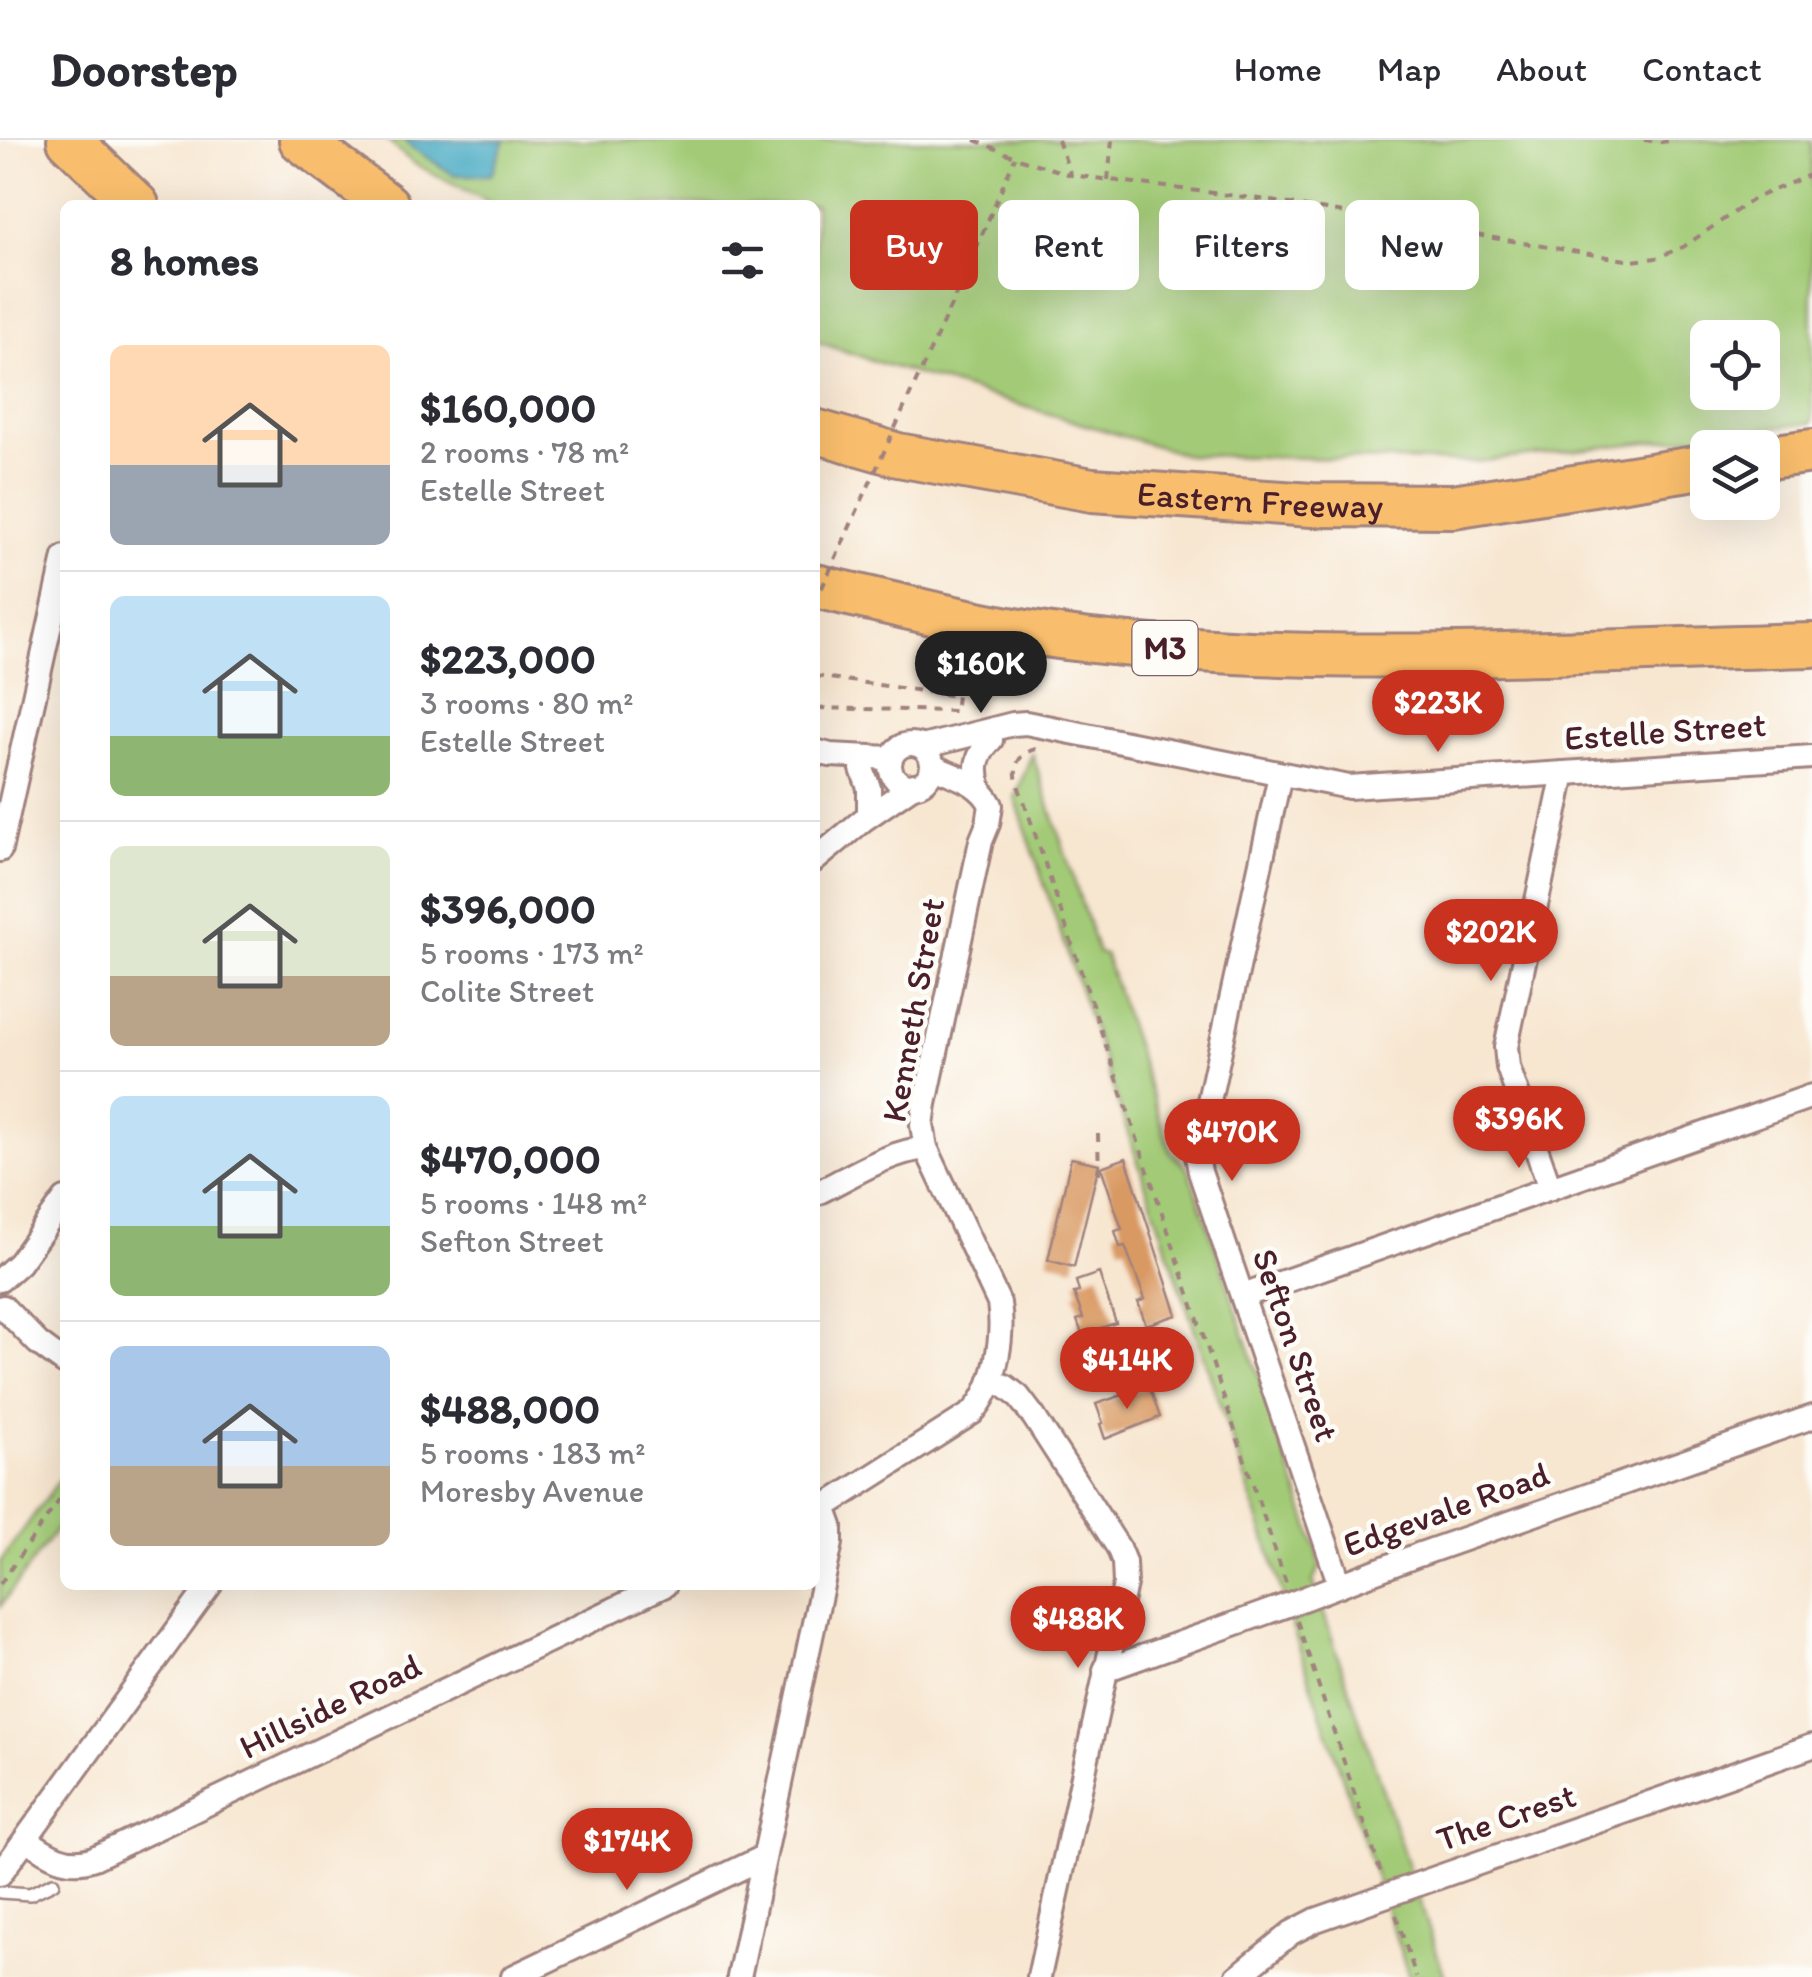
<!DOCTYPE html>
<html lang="en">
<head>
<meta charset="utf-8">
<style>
  body { margin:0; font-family:Itim,sans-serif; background:#f2f2f3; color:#2b2b33; height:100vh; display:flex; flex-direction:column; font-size:38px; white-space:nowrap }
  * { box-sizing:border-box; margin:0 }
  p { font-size:32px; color:#7c7c81 }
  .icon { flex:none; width:55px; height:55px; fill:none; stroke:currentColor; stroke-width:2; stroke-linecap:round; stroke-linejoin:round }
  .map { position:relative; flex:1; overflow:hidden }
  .panel { position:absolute; left:60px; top:60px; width:760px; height:1390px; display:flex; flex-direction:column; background:#fff; border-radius:15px; box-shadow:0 10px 40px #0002 }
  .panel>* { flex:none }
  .top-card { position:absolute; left:850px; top:60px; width:810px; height:90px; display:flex; gap:20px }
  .buttons { position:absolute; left:1690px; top:180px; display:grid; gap:20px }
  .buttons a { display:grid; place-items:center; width:90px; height:90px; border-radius:15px; background:#fff; box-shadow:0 10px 40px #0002; font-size:50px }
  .price { position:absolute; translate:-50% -85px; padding:0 22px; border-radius:35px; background:#c8321e; color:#fff; font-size:32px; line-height:65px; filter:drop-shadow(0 2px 5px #0008) }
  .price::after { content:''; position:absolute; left:50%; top:60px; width:30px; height:22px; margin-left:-15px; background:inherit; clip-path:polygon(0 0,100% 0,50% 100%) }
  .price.selected { background:#222; color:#fff }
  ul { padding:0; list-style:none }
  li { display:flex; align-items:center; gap:30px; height:250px; padding:0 50px }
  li+li { border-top:2px solid #e1e1e2 }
  li span { display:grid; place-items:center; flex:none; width:280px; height:200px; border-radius:15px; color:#555 }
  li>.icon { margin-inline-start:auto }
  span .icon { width:120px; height:120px; fill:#fffc; stroke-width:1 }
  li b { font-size:42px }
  h2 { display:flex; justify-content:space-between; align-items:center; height:120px; padding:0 50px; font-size:42px }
  .tag { padding:0 35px; border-radius:15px; background:#fff; box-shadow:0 10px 40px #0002; font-size:35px; line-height:90px }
  .tag.selected { background:#c8321e; color:#fff }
  header { display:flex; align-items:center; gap:60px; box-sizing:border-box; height:140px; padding:0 50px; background:#fff; border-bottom:2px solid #e1e1e2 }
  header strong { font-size:48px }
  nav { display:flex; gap:55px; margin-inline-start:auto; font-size:35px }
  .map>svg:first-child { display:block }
  .green { fill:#a3cb77; stroke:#767551; stroke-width:2.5; fill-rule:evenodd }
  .water { fill:#42a8c2; stroke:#466476; stroke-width:2.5 }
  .building { fill:#d99962 }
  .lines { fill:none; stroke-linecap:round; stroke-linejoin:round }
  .service-casing { stroke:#a0827e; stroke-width:16 }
  .minor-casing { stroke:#a0827e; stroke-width:28 }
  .motorway-casing { stroke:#a0827e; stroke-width:48 }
  .path { stroke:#a0827e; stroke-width:4; stroke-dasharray:8 8; stroke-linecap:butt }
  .service { stroke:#fff; stroke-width:11 }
  .minor { stroke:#fff; stroke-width:22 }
  .motorway { stroke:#f9be6d; stroke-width:42 }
  .path-bridge { stroke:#a0827e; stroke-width:4; stroke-dasharray:8 8; stroke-linecap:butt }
  .labels { text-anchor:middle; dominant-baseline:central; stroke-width:9; stroke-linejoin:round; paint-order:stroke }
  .shield { fill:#fdfcf7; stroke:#806168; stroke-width:2.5 }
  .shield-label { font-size:32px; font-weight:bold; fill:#4a1f2b }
  .street-label { font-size:35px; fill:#4a1f2b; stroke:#fdfcf7 }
</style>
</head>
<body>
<header>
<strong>Doorstep</strong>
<nav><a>Home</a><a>Map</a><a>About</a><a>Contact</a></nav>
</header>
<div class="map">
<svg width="1812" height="1837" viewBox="0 0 1812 1837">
  <rect width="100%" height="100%" fill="#fdfcf7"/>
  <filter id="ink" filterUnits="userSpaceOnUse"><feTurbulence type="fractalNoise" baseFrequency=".01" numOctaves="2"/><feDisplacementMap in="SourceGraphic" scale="20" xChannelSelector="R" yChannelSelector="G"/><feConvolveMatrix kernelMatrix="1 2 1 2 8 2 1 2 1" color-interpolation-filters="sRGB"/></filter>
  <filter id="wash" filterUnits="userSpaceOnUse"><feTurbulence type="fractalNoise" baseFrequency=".0048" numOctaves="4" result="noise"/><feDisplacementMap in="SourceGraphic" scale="40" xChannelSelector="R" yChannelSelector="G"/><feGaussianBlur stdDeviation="2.25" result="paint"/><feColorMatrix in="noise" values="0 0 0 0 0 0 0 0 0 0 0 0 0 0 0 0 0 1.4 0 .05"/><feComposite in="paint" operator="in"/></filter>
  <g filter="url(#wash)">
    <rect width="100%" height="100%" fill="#f7e6d0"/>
    <!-- green -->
    <g class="green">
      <path d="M387,0H1812V283L1475,322L1186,315L883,224L815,201V65H495L413,23ZM1708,198H1762V252H1708Z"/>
      <polygon points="1032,613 1098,813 1105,815 1171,1012 1189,1030 1317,1409 1320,1427 1313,1441 1445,1837 1409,1837 1293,1489 1272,1419 1015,658"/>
      <polygon points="65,1332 65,1377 0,1467 0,1422"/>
    </g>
    <!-- water -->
    <polygon class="water" points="406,0 505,0 491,35 454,35 408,5"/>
    <g id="blocks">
      <!-- building -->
      <g class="building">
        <polygon points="1071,1018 1099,1024 1074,1127 1048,1120"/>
        <polygon points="1126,1018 1177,1175 1146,1185 1138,1162 1145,1159 1125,1106 1120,1107 1115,1091 1122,1089 1101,1027"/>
        <polygon points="1099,1133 1116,1183 1082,1194 1077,1180 1083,1178 1074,1153 1079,1152 1076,1141"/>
        <polygon points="1149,1246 1160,1277 1105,1299 1100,1284 1103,1283 1096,1264"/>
      </g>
    </g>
  </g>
  <g filter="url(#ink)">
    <use href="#blocks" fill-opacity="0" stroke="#a0827e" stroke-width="2.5"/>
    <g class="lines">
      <!-- service casing -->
      <g class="service-casing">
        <polyline id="service" points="0,1752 30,1754 53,1743"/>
      </g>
      <!-- minor casing -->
      <g class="minor-casing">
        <g id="minor">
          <circle cx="911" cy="625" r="21"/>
          <polyline points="922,607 1013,584 1026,583 1349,647 1812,617"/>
          <polyline points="815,611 830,615 891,618"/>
          <polyline points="862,629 869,648 869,672"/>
          <polyline points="1280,635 1197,1016 1200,1032 1340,1445"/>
          <path d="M980,648C974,629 976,615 991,600"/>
          <polyline points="0,710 65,417"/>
          <polyline points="815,720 863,680 914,645"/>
          <polyline points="1550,1048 1508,927 1506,907 1564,633"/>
          <path d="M815,1054C850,1037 887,1012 926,1008"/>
          <polyline points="0,1140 19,1123 65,1059"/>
          <polyline points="1243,1156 1812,956"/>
          <polyline points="3,1167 38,1203 65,1223"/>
          <polyline points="991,1241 1005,1246 1018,1256 1034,1277 1118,1407 1124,1422 1125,1444 1039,1837"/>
          <polyline points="1105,1530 1290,1464 1418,1415 1812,1277"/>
          <path d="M26,1699C47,1714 67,1728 94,1718L665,1445"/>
          <polyline points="0,1734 210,1445"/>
          <polyline points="513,1837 764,1717"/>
          <path d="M739,1837L831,1403V1386L824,1367L972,1273C996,1248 1004,1197 999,1163L926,1008L922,985L925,964L981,701L988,684L991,665C979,641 955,637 932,626"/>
          <polyline points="1237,1837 1291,1793 1316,1780 1812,1606"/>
        </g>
      </g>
      <!-- motorway casing -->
      <g class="motorway-casing">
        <g id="motorway">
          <polyline points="69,0 137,65"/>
          <polyline points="301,0 387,65"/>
          <path id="s1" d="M815,291L898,315L1092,350L1312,365L1453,366L1708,326"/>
          <polyline points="1762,318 1812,311"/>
          <path d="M815,446C903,466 993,490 1083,500C1325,528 1569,511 1812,505"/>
        </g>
      </g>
      <!-- path -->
      <g class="path">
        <polyline points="975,0 1015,17 1071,35 1260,59 1632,121 1656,118 1683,107 1755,58 1812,34"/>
        <polyline points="1058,0 1070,33"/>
        <polyline points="1644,0 1661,2 1676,0"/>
        <polyline points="1108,40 1112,0"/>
        <polyline points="963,139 1015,17"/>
        <polyline points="815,536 957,556 955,571 815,568"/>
        <path d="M1036,609C1009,616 1014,639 1023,658L1286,1443"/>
        <polyline points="1098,994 1099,1039"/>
        <polyline points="0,1444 65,1352"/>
        <polyline points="1297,1481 1381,1733"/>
        <polyline points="1396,1775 1416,1837"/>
      </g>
      <!-- service -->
      <use href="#service" class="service"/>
      <!-- minor -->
      <use href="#minor" class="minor"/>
      <!-- motorway -->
      <use href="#motorway" class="motorway"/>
      <!-- path-bridge -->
      <polyline class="path-bridge" points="815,463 963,139"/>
    </g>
  </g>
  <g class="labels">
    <!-- shield labels -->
    <rect class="shield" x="1132.5" y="481" width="65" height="54" rx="8"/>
    <g class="shield-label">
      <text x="1165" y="508">M3</text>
    </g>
    <!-- street labels -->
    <g class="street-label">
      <text stroke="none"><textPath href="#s1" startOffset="452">Eastern Freeway</textPath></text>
      <text transform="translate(1665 591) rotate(-4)">Estelle Street</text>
      <text transform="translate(913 870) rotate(-80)">Kenneth Street</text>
      <text transform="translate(1296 1205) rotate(71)">Sefton Street</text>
      <text transform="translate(1446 1369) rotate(-20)">Edgevale Road</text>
      <text transform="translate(330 1566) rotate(-26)">Hillside Road</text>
      <text transform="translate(1506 1677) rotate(-19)">The Crest</text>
    </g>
  </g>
</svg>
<div class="buttons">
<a><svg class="icon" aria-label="locate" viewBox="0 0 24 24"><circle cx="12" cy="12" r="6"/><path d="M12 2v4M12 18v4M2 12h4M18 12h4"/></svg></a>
<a><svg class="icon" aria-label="layers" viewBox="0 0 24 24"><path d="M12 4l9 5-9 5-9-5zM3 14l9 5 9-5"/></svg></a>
</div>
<b class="price selected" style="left:981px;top:576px">$160K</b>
<b class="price" style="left:1438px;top:615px">$223K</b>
<b class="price" style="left:1491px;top:844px">$202K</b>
<b class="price" style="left:1519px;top:1031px">$396K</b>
<b class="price" style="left:1232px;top:1044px">$470K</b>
<b class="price" style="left:1127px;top:1272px">$414K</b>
<b class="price" style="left:1078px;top:1531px">$488K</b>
<b class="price" style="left:627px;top:1753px">$174K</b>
<div class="top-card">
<a class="tag selected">Buy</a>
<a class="tag">Rent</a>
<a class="tag">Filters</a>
<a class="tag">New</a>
</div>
<section class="panel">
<h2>8 homes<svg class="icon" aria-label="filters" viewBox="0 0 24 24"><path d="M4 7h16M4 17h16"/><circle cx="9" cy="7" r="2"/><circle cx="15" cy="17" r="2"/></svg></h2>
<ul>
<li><span style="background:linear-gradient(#ffd9b3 60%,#9aa5b1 0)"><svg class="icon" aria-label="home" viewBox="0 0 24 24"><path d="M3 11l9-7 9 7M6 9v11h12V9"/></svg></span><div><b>$160,000</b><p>2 rooms · 78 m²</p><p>Estelle Street</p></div></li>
<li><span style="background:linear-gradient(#bfe0f5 70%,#8fb573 0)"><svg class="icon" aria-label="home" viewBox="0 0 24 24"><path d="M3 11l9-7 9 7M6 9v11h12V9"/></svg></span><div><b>$223,000</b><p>3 rooms · 80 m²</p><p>Estelle Street</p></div></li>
<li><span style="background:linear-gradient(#dfe7d0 65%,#b9a48a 0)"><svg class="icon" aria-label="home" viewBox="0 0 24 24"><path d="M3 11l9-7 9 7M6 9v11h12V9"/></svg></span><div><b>$396,000</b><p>5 rooms · 173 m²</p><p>Colite Street</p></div></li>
<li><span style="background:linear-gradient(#bfe0f5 65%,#8fb573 0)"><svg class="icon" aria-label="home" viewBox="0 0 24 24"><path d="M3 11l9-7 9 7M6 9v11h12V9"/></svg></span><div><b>$470,000</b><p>5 rooms · 148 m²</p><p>Sefton Street</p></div></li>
<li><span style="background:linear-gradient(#a9c7e8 60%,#b9a48a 0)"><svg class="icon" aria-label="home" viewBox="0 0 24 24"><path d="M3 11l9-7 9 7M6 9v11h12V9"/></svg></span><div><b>$488,000</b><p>5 rooms · 183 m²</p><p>Moresby Avenue</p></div></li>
</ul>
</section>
</div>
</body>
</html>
